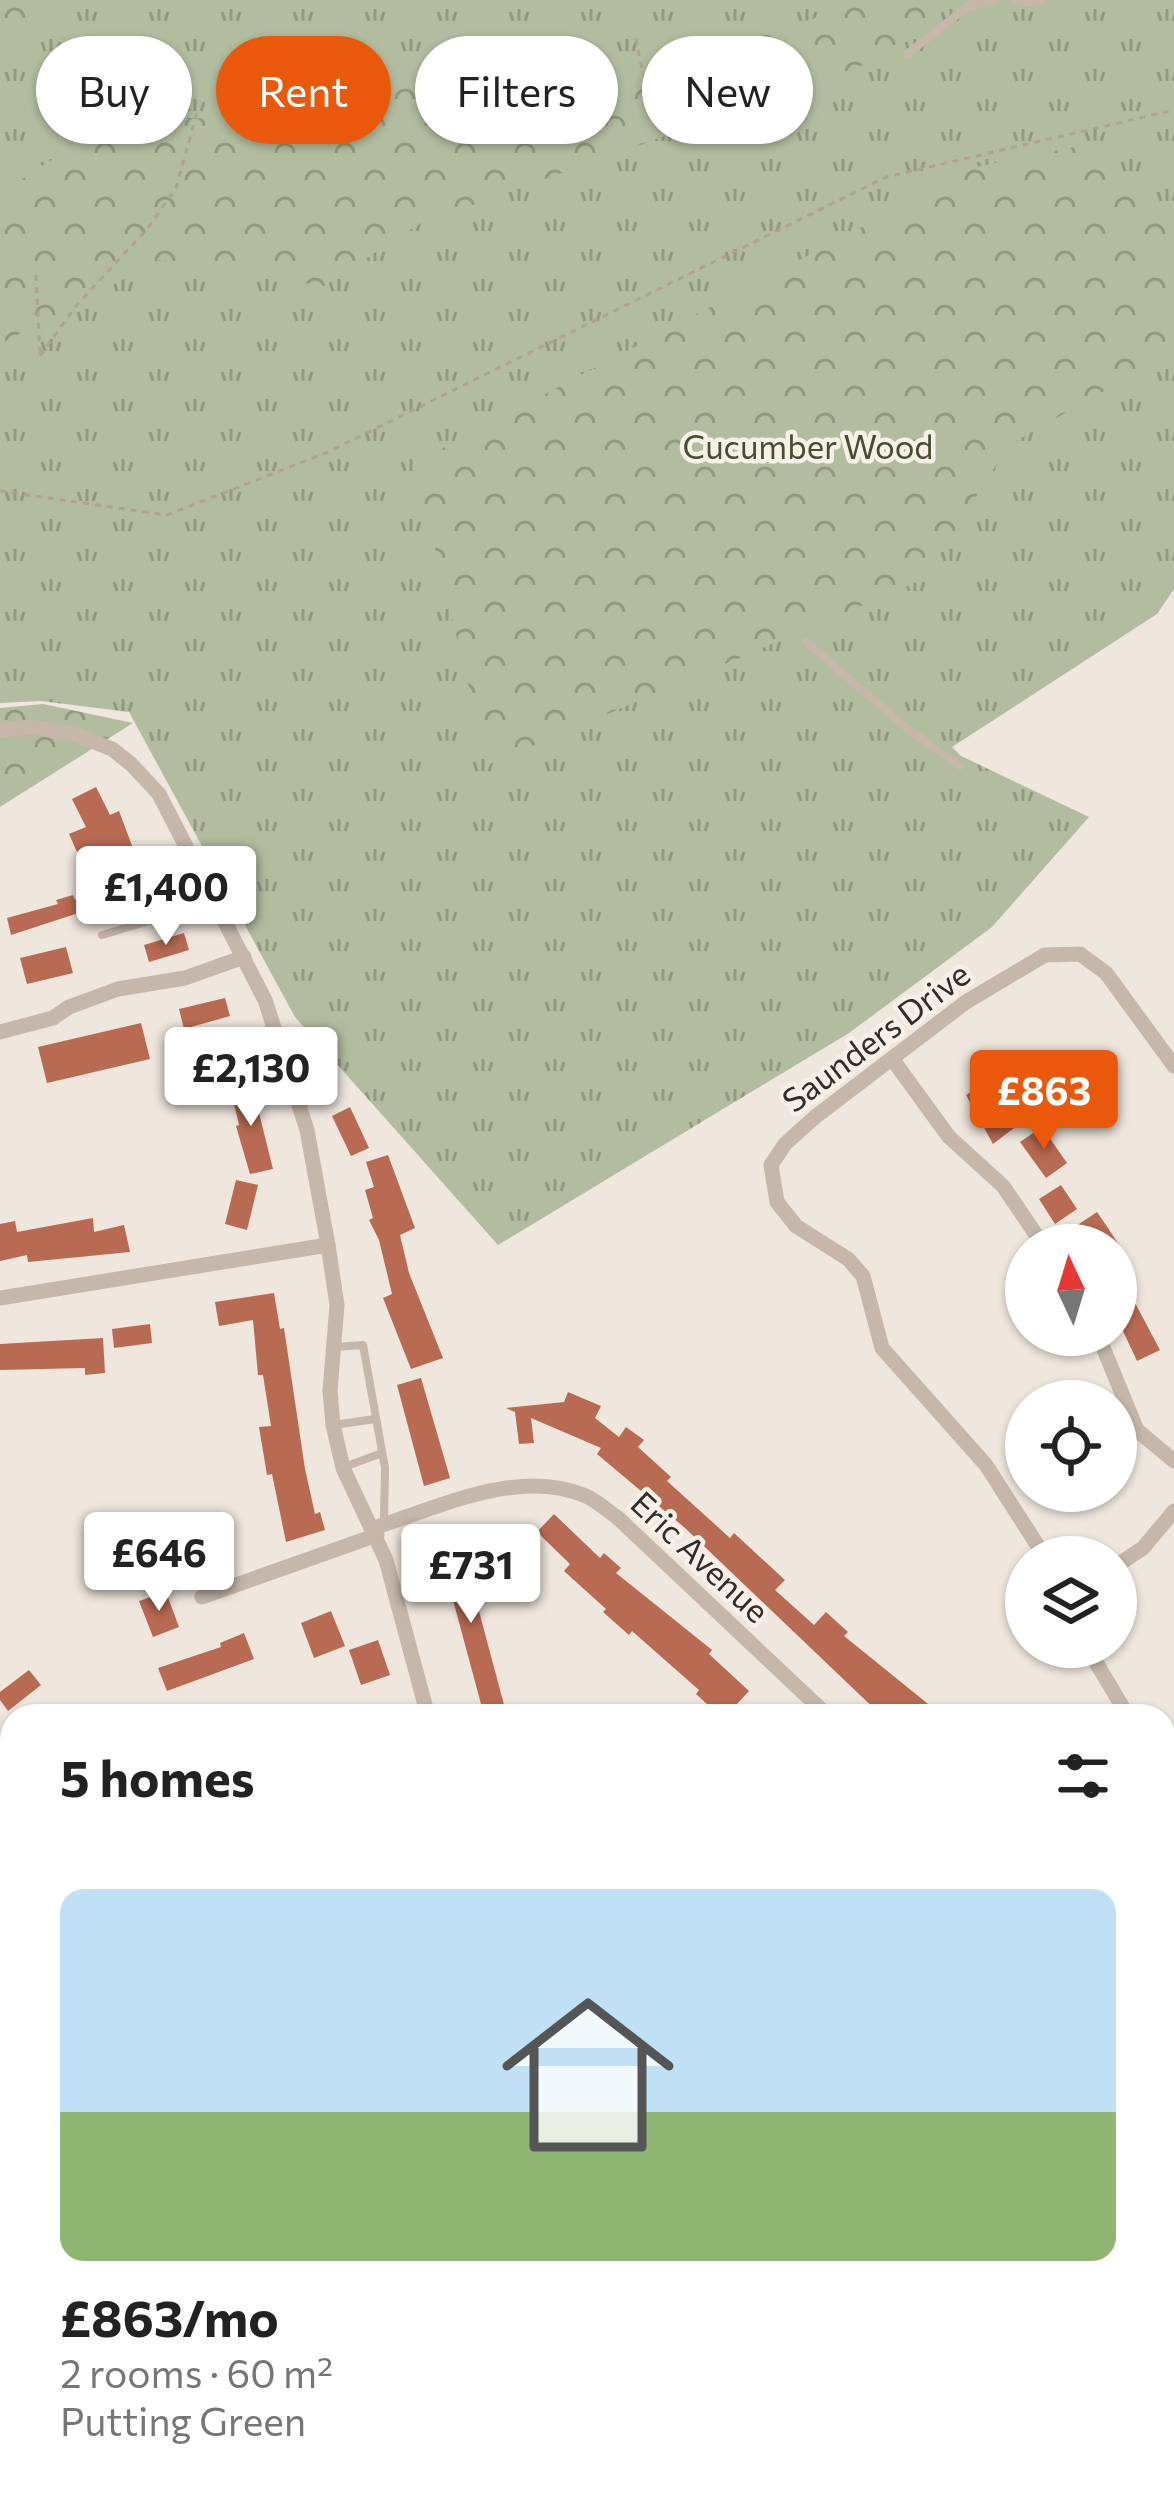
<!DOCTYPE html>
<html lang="en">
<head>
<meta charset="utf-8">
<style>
  body { margin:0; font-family:Commissioner,sans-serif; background:#f2f2f2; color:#222; height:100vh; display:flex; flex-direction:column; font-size:45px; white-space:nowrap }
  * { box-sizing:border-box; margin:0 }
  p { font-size:39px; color:#767676 }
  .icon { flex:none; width:66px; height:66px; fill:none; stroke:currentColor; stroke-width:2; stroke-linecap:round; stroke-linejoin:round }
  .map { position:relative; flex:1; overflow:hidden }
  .details { position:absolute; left:0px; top:1704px; width:1176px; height:807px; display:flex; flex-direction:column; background:#fff; border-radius:36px 36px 0 0; box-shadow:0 3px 9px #0004 }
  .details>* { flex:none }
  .top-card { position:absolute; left:36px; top:36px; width:1104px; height:108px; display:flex; gap:24px }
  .needle { width:78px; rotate:356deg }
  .controls { position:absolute; left:1005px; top:1224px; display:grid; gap:24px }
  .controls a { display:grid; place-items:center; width:132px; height:132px; border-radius:50%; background:#fff; box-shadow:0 3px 9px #0004; font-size:60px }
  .price { position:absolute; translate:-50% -102px; padding:0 27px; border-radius:12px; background:#fff; color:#222; font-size:39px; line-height:78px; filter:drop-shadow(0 3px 6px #0008) }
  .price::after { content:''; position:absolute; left:50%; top:72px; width:36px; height:27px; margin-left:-18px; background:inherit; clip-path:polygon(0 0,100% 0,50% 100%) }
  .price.current { background:#ea580c; color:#fff }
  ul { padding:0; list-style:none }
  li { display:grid; align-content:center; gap:24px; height:636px; padding:0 60px }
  li span { display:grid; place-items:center; height:372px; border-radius:24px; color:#555 }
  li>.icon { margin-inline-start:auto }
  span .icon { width:216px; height:216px; fill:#fffc; stroke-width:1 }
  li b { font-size:51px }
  h2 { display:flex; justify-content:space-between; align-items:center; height:144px; padding:0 60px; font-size:51px }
  .tag { padding:0 42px; border-radius:54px; background:#fff; box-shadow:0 3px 9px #0004; font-size:42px; line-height:108px }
  .tag.current { background:#ea580c; color:#fff }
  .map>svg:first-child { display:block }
  .grass { fill:url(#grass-tufts) }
  .forest { fill:url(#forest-crowns) }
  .building { fill:#b86a52 }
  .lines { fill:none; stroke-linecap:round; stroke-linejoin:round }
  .path { stroke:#b1a194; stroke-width:3; stroke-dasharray:6 6; stroke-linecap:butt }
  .service { stroke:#c6b7aa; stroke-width:8 }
  .minor { stroke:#c6b7aa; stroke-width:15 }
  .labels { text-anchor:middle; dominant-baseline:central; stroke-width:9; stroke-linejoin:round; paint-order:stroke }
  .park-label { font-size:33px; fill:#444f2f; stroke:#f7f0e8 }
  .street-label { font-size:33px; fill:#342c29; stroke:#f7f0e8 }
</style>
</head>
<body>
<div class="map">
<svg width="1174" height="2510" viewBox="0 0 1174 2510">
  <defs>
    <pattern id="grass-tufts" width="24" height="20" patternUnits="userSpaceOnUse" patternTransform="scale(3)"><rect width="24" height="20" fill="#b2bc9e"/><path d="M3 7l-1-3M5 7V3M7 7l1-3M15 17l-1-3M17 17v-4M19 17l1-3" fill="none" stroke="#929981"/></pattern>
    <pattern id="forest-crowns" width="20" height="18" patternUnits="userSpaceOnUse" patternTransform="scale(3)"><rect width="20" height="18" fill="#b2bc9e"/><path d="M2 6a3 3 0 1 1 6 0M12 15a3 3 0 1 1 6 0" fill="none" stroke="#929981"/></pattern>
  </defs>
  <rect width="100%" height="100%" fill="#efe6dd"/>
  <!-- grass -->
  <polygon class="grass" points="0,0 1174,0 1174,589 1157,614 952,747 961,756 1089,817 992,927 849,1033 498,1245 295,1017 129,712 41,701 0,703"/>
  <!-- forest -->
  <g class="forest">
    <polygon points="0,0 84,0 0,35"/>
    <polygon points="869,0 958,0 877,60 419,224 324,286 160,260 0,344 0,194 118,116 308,121 390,78 575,98"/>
    <polygon points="1079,146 1174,224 1174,337 1148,366 1009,445 924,579 488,765 414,463 976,167"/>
    <polygon points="43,704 133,723 0,807 0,708"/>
  </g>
  <!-- building -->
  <g class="building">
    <polygon points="96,787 110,815 119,811 143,875 150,873 159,903 142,908 139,898 125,902 116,873 104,877 92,846 77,852 69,834 86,827 72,799"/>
    <polygon points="73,895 75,900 93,895 97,907 11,935 7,918 58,904 56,900"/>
    <polygon points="184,933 189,950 149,962 144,945"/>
    <polygon points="66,947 73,973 27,984 20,958"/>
    <polygon points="225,998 230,1016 184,1029 179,1009"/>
    <polygon points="141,1023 150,1059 47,1083 38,1047"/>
    <polygon points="217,1048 226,1079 195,1088 186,1057"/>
    <polygon points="251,1081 273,1169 250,1174 236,1126 239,1125 230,1086"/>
    <polygon points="987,1082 1018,1125 993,1144 966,1095"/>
    <polygon points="350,1107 369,1148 351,1156 332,1116"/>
    <polygon points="1042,1127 1067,1163 1046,1178 1020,1142"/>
    <polygon points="388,1155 415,1228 400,1235 409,1273 443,1358 411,1369 383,1298 392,1294 379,1240 369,1220 373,1218 365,1190 374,1187 366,1162"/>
    <polygon points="236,1180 258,1185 247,1230 225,1224"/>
    <polygon points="1061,1185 1077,1209 1055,1224 1039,1199"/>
    <polygon points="1097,1212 1106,1225 1119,1245 1088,1245 1076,1226"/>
    <polygon points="93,1218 94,1232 124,1225 130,1252 28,1262 27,1255 0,1261 0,1224 15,1221 17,1232"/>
    <polygon points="1116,1267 1160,1350 1137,1361 1116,1316"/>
    <polygon points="274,1293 280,1329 284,1328 305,1469 315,1514 320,1512 325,1530 286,1542 272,1474 267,1475 259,1427 271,1426 263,1375 258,1375 253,1320 219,1326 215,1302"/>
    <polygon points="150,1324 152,1343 114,1348 112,1329"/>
    <polygon points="103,1338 105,1373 85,1375 85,1368 0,1370 0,1344"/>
    <polygon points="421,1378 450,1478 424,1486 397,1385"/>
    <polygon points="568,1392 601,1406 595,1418 619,1437 626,1427 644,1440 638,1447 671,1477 667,1481 730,1538 734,1533 785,1580 775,1590 814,1625 826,1612 848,1632 844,1636 943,1716 882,1716 685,1528 597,1454 601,1448 531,1418 534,1443 519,1444 515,1412 506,1408 564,1402"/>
    <polygon points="554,1514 600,1558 604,1553 621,1568 616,1573 712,1650 709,1654 749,1691 737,1704 750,1716 720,1716 696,1694 699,1690 632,1631 629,1635 603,1612 606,1609 564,1571 570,1564 537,1532"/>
    <polygon points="137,1529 141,1539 168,1529 177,1553 155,1561 151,1553 124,1563 114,1538"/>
    <polygon points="465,1529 472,1552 464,1555 507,1716 459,1716 458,1709 481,1704 436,1537"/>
    <polygon points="166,1592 179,1627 153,1637 139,1601"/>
    <polygon points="331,1611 345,1646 314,1658 301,1623"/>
    <polygon points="244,1633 254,1659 167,1691 158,1668 221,1647 220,1643"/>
    <polygon points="378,1640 390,1675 361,1685 349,1650"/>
    <polygon points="29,1670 41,1685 8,1711 0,1700 0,1692"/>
  </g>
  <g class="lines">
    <!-- path -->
    <g class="path">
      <path d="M636,38C645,91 656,137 720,111"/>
      <polyline points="36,275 40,354"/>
      <polyline points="40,356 75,307 148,228 176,188 197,112"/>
      <polyline points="0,491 167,515 328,452 886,177 1174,110"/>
    </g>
    <!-- service -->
    <g class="service">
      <polyline points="1014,0 1031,3 1042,0"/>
      <polyline points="973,5 995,0"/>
      <polyline points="907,54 976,0"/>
      <polyline points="806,642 910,731 960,766"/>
      <polyline points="102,935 169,915 216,908"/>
      <polyline points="335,1347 363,1345 385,1468 384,1521"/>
      <polyline points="334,1425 375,1419"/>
      <polyline points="344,1467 382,1453"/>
      <polyline points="424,2499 425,2510"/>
    </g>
    <!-- minor -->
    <g class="minor">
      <polyline points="0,730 33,727 77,735 112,749 131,764 159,794 265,1000 307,1130 328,1245 337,1305 330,1391 333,1425 343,1468 386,1560 428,1716"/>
      <polyline points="0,1032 53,1018 69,1007 118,989 185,978 244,957"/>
      <polyline points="893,1060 949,1137 1003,1186 1043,1245"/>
      <polyline points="0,1298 328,1245"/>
      <polyline points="1098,1335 1137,1430 1174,1461"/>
      <path d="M373,1528C438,1508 518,1467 586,1496C597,1501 608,1511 618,1518L828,1716"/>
      <polyline points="1045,1557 986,1465 882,1348 863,1276 848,1259 796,1226 777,1202 771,1165 785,1144 815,1117 966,1002 1045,955 1080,954 1106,973 1174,1066"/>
      <polyline points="1116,1566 1143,1548 1174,1511"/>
      <polyline points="202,1597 377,1535"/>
      <polyline points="1093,1647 1094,1659 1128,1716"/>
      <polyline points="0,1763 12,1779"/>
      <polyline points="1164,1783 1174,1802"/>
      <polyline points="1164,2036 1174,2035"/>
      <polyline points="0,2398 12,2392"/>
      <polyline points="1164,2450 1174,2456"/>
      <polyline points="746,2499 752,2510"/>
      <polyline points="1011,2510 1032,2499"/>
    </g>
  </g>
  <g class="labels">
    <!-- park labels -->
    <g class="park-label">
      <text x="808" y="445">Cucumber Wood</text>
    </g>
    <!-- street labels -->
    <g class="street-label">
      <text transform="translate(875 1036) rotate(-37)">Saunders Drive</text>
      <text transform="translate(701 1556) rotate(43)">Eric Avenue</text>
    </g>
  </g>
</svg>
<div class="controls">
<a><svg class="needle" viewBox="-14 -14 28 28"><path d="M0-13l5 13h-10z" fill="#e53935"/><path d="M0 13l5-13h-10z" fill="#767676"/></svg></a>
<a><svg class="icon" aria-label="locate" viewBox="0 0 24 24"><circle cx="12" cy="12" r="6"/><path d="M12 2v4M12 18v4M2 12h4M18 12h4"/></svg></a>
<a><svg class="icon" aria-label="layers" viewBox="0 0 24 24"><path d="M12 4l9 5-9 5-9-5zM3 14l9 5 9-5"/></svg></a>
</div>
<b class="price" style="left:166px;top:948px">£1,400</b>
<b class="price" style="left:251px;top:1129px">£2,130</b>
<b class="price current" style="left:1044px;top:1152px">£863</b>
<b class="price" style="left:159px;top:1614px">£646</b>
<b class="price" style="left:471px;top:1626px">£731</b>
<div class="top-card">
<a class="tag">Buy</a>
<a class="tag current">Rent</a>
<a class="tag">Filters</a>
<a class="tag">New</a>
</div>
<section class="details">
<h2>5 homes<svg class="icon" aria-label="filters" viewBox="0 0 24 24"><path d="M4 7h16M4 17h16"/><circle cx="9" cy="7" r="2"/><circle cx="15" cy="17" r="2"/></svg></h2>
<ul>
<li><span style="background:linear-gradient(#bfe0f5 60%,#8fb573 0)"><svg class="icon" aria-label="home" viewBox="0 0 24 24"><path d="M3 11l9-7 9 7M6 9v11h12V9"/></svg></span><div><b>£863/mo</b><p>2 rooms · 60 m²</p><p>Putting Green</p></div></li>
</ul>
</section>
</div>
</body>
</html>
